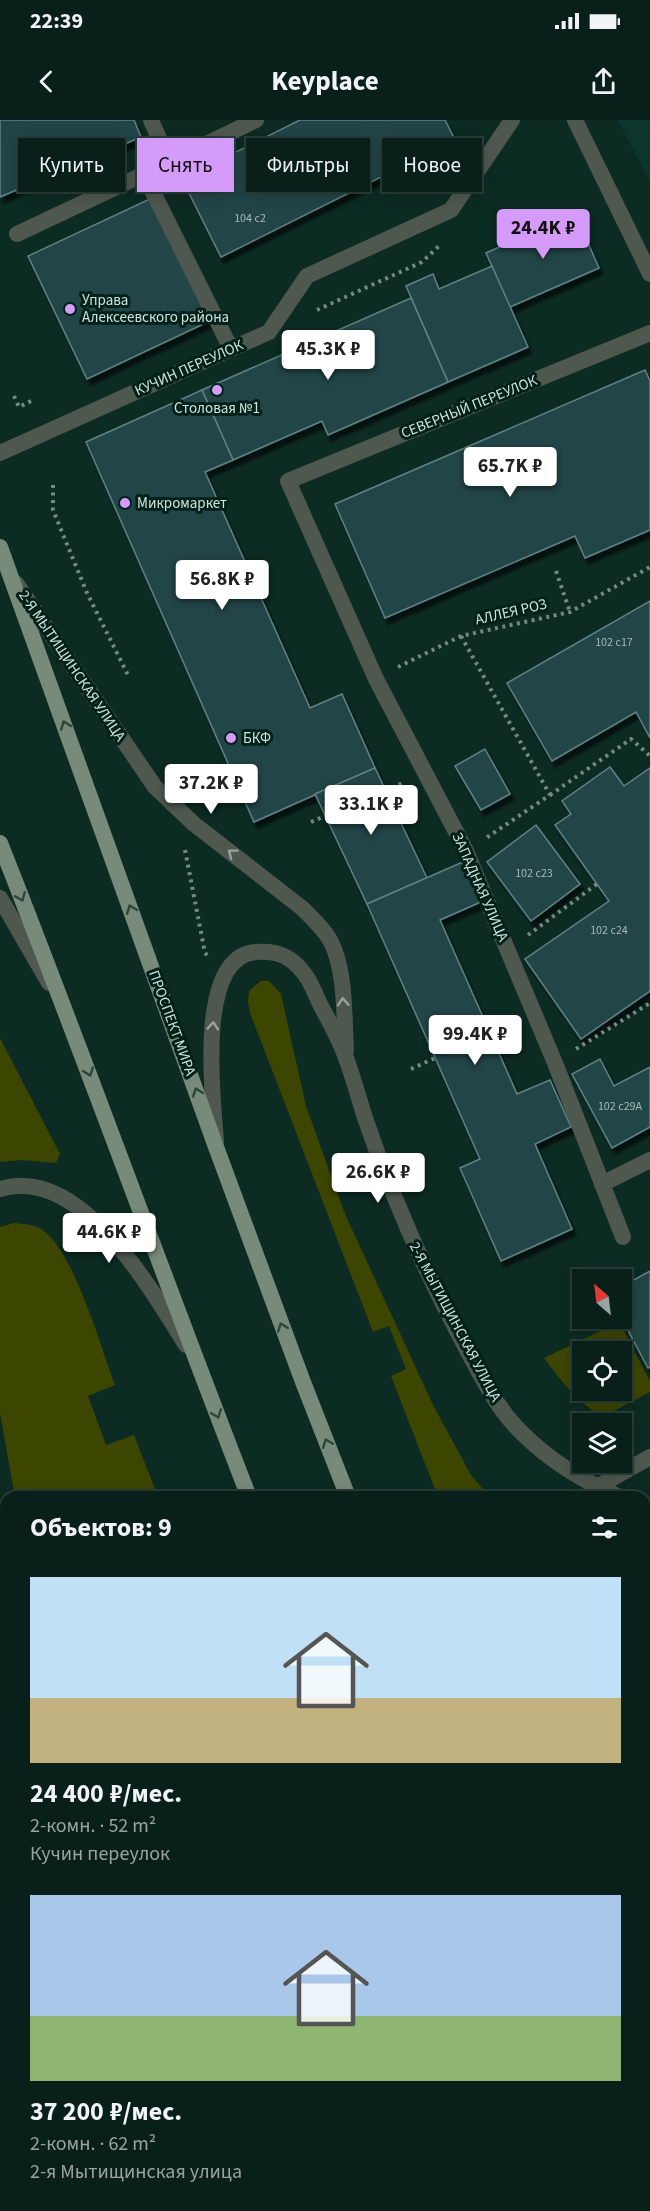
<!DOCTYPE html>
<html lang="ru">
<head>
<meta charset="utf-8">
<style>
  body { margin:0; font-family:"Source Sans 3",sans-serif; background:#172d27; color:#f1f3f6; height:100vh; display:flex; flex-direction:column; font-size:22px; white-space:nowrap }
  * { box-sizing:border-box; margin:0 }
  p { font-size:20px; color:#99a3a2 }
  .icon { flex:none; width:33px; height:33px; fill:none; stroke:currentColor; stroke-width:2; stroke-linecap:round; stroke-linejoin:round }
  .map { position:relative; flex:1; overflow:hidden }
  .panel { position:absolute; left:0px; top:1371px; width:651px; height:720px; display:flex; flex-direction:column; background:#09201a; border-radius:18px 18px 0 0; box-shadow:0 3px 15px #0003,0 0 0 2px #293e39 }
  .panel>* { flex:none }
  .banner { position:absolute; left:18px; top:18px; width:615px; height:54px; display:flex; gap:12px }
  .needle { width:39px; rotate:332deg }
  .tools { position:absolute; left:572px; top:1149px; display:grid; gap:12px }
  .tools a { display:grid; place-items:center; width:60px; height:60px; border-radius:0px; background:#09201a; box-shadow:0 3px 15px #0003,0 0 0 2px #293e39; font-size:30px }
  .price { position:absolute; translate:-50% -51px; padding:0 14px; border-radius:6px; background:#fff; color:#222; font-size:20px; line-height:39px; filter:drop-shadow(0 2px 3px #0008) }
  .price::after { content:''; position:absolute; left:50%; top:36px; width:18px; height:14px; margin-left:-9px; background:inherit; clip-path:polygon(0 0,100% 0,50% 100%) }
  .price.on { background:#d59bfa; color:#111 }
  ul { padding:0; list-style:none }
  li { display:grid; align-content:center; gap:12px; height:318px; padding:0 30px }
  li span { display:grid; place-items:center; height:186px; border-radius:0px; color:#555 }
  li>.icon { margin-inline-start:auto }
  span .icon { width:108px; height:108px; fill:#fffc; stroke-width:1 }
  li b { font-size:26px }
  h2 { display:flex; justify-content:space-between; align-items:center; height:72px; padding:0 30px; font-size:26px }
  .pill { padding:0 21px; border-radius:0px; background:#09201a; box-shadow:0 3px 15px #0003,0 0 0 2px #293e39; font-size:21px; line-height:54px }
  .pill.on { background:#d59bfa; color:#111 }
  .status { display:flex; justify-content:space-between; align-items:center; height:42px; padding:0 30px; background:#09201a; direction:ltr }
  .status svg { height:16px; fill:currentColor }
  header { display:flex; justify-content:space-between; align-items:center; height:78px; padding:0 30px; background:#09201a; font-size:27px; font-weight:700 }
  .map>svg:first-child { display:block }
  .built { fill:#0c362d }
  .green { fill:#3d4600; fill-rule:evenodd }
  .building { fill:#224446; stroke:#5f8285; stroke-width:1.5; filter:url(#shadow) }
  .lines { fill:none; stroke-linecap:round; stroke-linejoin:round }
  .path { stroke:#728a83; stroke-width:4; stroke-dasharray:3 4.5; stroke-linecap:butt }
  .service { stroke:#4f584f; stroke-width:16 }
  .minor { stroke:#4f584f; stroke-width:16 }
  .tertiary { stroke:#4f584f; stroke-width:16 }
  .primary { stroke:#788a79; stroke-width:16 }
  .rail-casing { stroke:#69817a; stroke-width:7 }
  .rail { stroke:#022119; stroke-width:4.5; stroke-dasharray:14; stroke-linecap:butt }
  .oneway { stroke:#2b463b }
  .oneway2 { stroke:#96a39d }
  .poi-dot { fill:#d59bfa; stroke:#022119; stroke-width:2 }
  .labels { text-anchor:middle; dominant-baseline:central; stroke-width:6; stroke-linejoin:round; paint-order:stroke }
  .number-label { font-size:12px; fill:#a4bab6 }
  .poi-label { font-size:15px; fill:#d0e1dc; stroke:#022119; text-anchor:start }
  .street-label { font-size:15px; fill:#d0e1dc; stroke:#022119 }
</style>
</head>
<body>
<div class="status"><b>22:39</b><svg viewBox="0 0 49 12"><path d="M0 12V9h3v3zM5 12V6h3v6zM10 12V3h3v9zM15 12V0h3v12zM26 1h20v11H26zM47 4h2v5h-2z"/></svg></div>
<header><svg class="icon" aria-label="back" viewBox="0 0 24 24"><path d="M15 5l-7 7 7 7"/></svg>Keyplace<svg class="icon" aria-label="share" viewBox="0 0 24 24"><path d="M12 15V3M7 8l5-5 5 5M5 13v7h14v-7"/></svg></header>
<div class="map">
<svg width="650" height="2091" viewBox="0 0 650 2091">
  <defs>
    <filter id="shadow"><feDropShadow dx="3.5" dy="6" stdDeviation="1.5" flood-color="#0009"/></filter>
  </defs>
  <rect width="100%" height="100%" fill="#0c2b23"/>
  <!-- built -->
  <g class="built">
    <polygon points="618,0 650,0 650,62 647,56"/>
    <polygon points="0,1662 6,1664 6,2085 435,2085 437,2091 0,2091"/>
  </g>
  <!-- green -->
  <g class="green">
    <polygon points="261,861 269,861 281,874 306,986 345,1094 433,1285 471,1355 490,1377 438,1377 391,1256 406,1249 389,1206 373,1212 250,893 248,881 249,871"/>
    <polygon points="0,918 60,1034 56,1043 22,1040 0,1042"/>
    <path d="M14,1103C23,1104 32,1104 41,1109C73,1128 101,1228 115,1265L88,1276L106,1325L134,1315L158,1377H15L0,1293V1107Z"/>
    <path d="M619,1202L650,1261V1272L604,1296C578,1285 561,1260 544,1238ZM582,1232H621V1270H582Z"/>
    <polygon points="645,1451 650,1453 650,1541 645,1540"/>
    <polygon points="645,1604 650,1605 650,1676 645,1678"/>
    <polygon points="226,2085 422,2085 425,2091 232,2091"/>
  </g>
  <!-- building -->
  <g class="building">
    <polygon points="0,0 134,0 141,17 0,77"/>
    <polygon points="300,0 445,0 455,20 221,137 182,59"/>
    <polygon points="152,78 210,201 87,259 28,136"/>
    <polygon points="575,93 599,148 510,187 486,133"/>
    <polygon points="492,146 528,227 448,262 406,166 433,154 439,169"/>
    <polygon points="411,178 448,262 328,315 322,301 233,340 202,270"/>
    <polygon points="645,250 650,261 650,410 585,438 575,416 385,498 335,384"/>
    <polygon points="202,270 233,340 205,352 310,588 342,574 375,648 254,702 86,322"/>
    <polygon points="650,481 650,618 636,592 552,641 507,563"/>
    <polygon points="485,629 510,674 481,690 455,646"/>
    <polygon points="610,647 624,666 650,648 650,871 581,919 525,839 609,781 555,705 571,694 562,681"/>
    <polygon points="375,648 427,758 367,784 315,674"/>
    <polygon points="536,705 580,764 531,801 487,742"/>
    <polygon points="465,741 483,781 440,800 517,974 550,960 571,1007 535,1024 572,1109 501,1141 460,1048 480,1039 367,784"/>
    <polygon points="600,939 614,966 650,947 650,1007 612,1028 572,954"/>
    <polygon points="650,1151 650,1247 648,1248 621,1197 621,1167"/>
    <polygon points="6,1814 6,1853 0,1851 0,1829"/>
  </g>
  <g class="lines">
    <!-- path -->
    <g class="path">
      <polyline points="317,190 422,142 439,126"/>
      <polyline points="14,276 19,287 35,279"/>
      <polyline points="53,365 53,390 87,473 129,557"/>
      <polyline points="556,451 570,492"/>
      <polyline points="461,516 550,675 486,718"/>
      <polyline points="398,547 461,516 570,492 650,447"/>
      <polyline points="385,671 403,663"/>
      <polyline points="550,675 631,619 650,636"/>
      <polyline points="311,702 325,696"/>
      <polyline points="185,730 205,833 208,836"/>
      <polyline points="528,815 597,764"/>
      <polyline points="489,911 510,900"/>
      <polyline points="576,929 650,883"/>
      <polyline points="411,949 435,938"/>
    </g>
    <!-- service -->
    <g class="service">
      <polyline points="151,0 169,42"/>
      <polyline points="575,0 650,154"/>
      <polyline points="144,54 256,0"/>
      <polyline points="17,114 144,54 231,229"/>
      <polyline points="602,1064 650,1040"/>
      <polyline points="623,1117 555,943 466,731 376,559 288,361 650,213"/>
      <polyline points="586,1377 597,1367"/>
      <polyline points="645,1578 650,1579"/>
      <polyline points="0,1882 6,1888"/>
      <polyline points="202,2085 208,2091"/>
    </g>
    <!-- minor -->
    <g class="minor">
      <polyline points="0,333 269,212 307,156 451,90 512,0"/>
      <polyline points="597,1367 650,1337"/>
    </g>
    <!-- tertiary -->
    <g class="tertiary">
      <path d="M16,463L155,667L194,704L302,788C312,798 323,808 330,820C346,849 344,897 346,930"/>
      <polyline points="0,778 49,863"/>
      <path d="M216,1021C213,980 195,836 256,832C276,830 291,836 303,852C311,861 315,874 320,884C330,903 341,922 347,941C354,960 359,979 365,998C392,1077 425,1152 465,1226C481,1256 497,1289 522,1313C549,1340 585,1362 620,1377"/>
      <path d="M0,1069C80,1044 151,1169 186,1225"/>
      <polyline points="645,1386 650,1388"/>
      <polyline points="0,1596 6,1598"/>
      <polyline points="645,1757 650,1756"/>
    </g>
    <!-- primary -->
    <g class="primary">
      <polyline points="0,427 216,1027 303,1262 348,1377"/>
      <path d="M0,723C86,940 164,1159 249,1377"/>
      <polyline points="522,2085 524,2091"/>
      <polyline points="624,2085 626,2091"/>
    </g>
    <!-- rail casing -->
    <g class="rail-casing">
      <g id="rail">
        <polyline points="0,1709 6,1711"/>
        <polyline points="0,1731 6,1732"/>
        <polyline points="645,1896 650,1898"/>
        <polyline points="645,1917 650,1919"/>
      </g>
    </g>
    <!-- rail -->
    <use href="#rail" class="rail"/>
  </g>
  <!-- one-way arrows -->
  <defs><path id="oneway-chevron" d="M-2-3.5L2.5 0L-2 3.5" fill="none" stroke-width="1.6" stroke-linecap="round" stroke-linejoin="round" transform="scale(1.5)"/></defs>
  <g class="oneway">
    <use href="#oneway-chevron" transform="translate(65 605) rotate(-110)"/>
    <use href="#oneway-chevron" transform="translate(21 777) rotate(68)"/>
    <use href="#oneway-chevron" transform="translate(131 789) rotate(-110)"/>
    <use href="#oneway-chevron" transform="translate(89 952) rotate(70)"/>
    <use href="#oneway-chevron" transform="translate(197 972) rotate(-110)"/>
    <use href="#oneway-chevron" transform="translate(282 1207) rotate(-110)"/>
    <use href="#oneway-chevron" transform="translate(217 1294) rotate(69)"/>
    <use href="#oneway-chevron" transform="translate(327 1323) rotate(-112)"/>
  </g>
  <g class="oneway2">
    <use href="#oneway-chevron" transform="translate(232 733) rotate(-143)"/>
    <use href="#oneway-chevron" transform="translate(343 882) rotate(-93)"/>
    <use href="#oneway-chevron" transform="translate(213 906) rotate(-86)"/>
  </g>
  <!-- markers -->
  <g class="poi-dot">
    <circle cx="70" cy="189" r="6"/>
    <circle cx="217" cy="270" r="6"/>
    <circle cx="125" cy="383" r="6"/>
    <circle cx="231" cy="618" r="6"/>
  </g>
  <g class="labels">
    <!-- number labels -->
    <g class="number-label">
      <text x="250" y="98">104 с2</text>
      <text x="614" y="522">102 с17</text>
      <text x="534" y="753">102 с23</text>
      <text x="609" y="810">102 с24</text>
      <text x="620" y="986">102 с29A</text>
    </g>
    <!-- poi labels -->
    <g class="poi-label">
      <text x="82" y="180">Управа<tspan x="82" dy="17">Алексеевского района</tspan></text>
      <text x="217" y="288" text-anchor="middle">Столовая №1</text>
      <text x="137" y="383">Микромаркет</text>
      <text x="243" y="618">БКФ</text>
    </g>
    <!-- street labels -->
    <g class="street-label">
      <text transform="translate(189 248) rotate(-24)">КУЧИН ПЕРЕУЛОК</text>
      <text transform="translate(469 287) rotate(-22)">СЕВЕРНЫЙ ПЕРЕУЛОК</text>
      <text transform="translate(511 492) rotate(-13)">АЛЛЕЯ РОЗ</text>
      <text transform="translate(72 546) rotate(56)">2-Я МЫТИЩИНСКАЯ УЛИЦА</text>
      <text transform="translate(480 767) rotate(66)">ЗАПАДНАЯ УЛИЦА</text>
      <text transform="translate(172 903) rotate(70)">ПРОСПЕКТ МИРА</text>
      <text transform="translate(455 1202) rotate(62)">2-Я МЫТИЩИНСКАЯ УЛИЦА</text>
    </g>
  </g>
</svg>
<div class="tools">
<a><svg class="needle" viewBox="-14 -14 28 28"><path d="M0-13l5 13h-10z" fill="#e53935"/><path d="M0 13l5-13h-10z" fill="#99a3a2"/></svg></a>
<a><svg class="icon" aria-label="locate" viewBox="0 0 24 24"><circle cx="12" cy="12" r="6"/><path d="M12 2v4M12 18v4M2 12h4M18 12h4"/></svg></a>
<a><svg class="icon" aria-label="layers" viewBox="0 0 24 24"><path d="M12 4l9 5-9 5-9-5zM3 14l9 5 9-5"/></svg></a>
</div>
<b class="price on" style="left:543px;top:140px">24.4K ₽</b>
<b class="price" style="left:328px;top:261px">45.3K ₽</b>
<b class="price" style="left:510px;top:378px">65.7K ₽</b>
<b class="price" style="left:222px;top:491px">56.8K ₽</b>
<b class="price" style="left:211px;top:695px">37.2K ₽</b>
<b class="price" style="left:371px;top:716px">33.1K ₽</b>
<b class="price" style="left:475px;top:946px">99.4K ₽</b>
<b class="price" style="left:378px;top:1084px">26.6K ₽</b>
<b class="price" style="left:109px;top:1144px">44.6K ₽</b>
<div class="banner">
<a class="pill">Купить</a>
<a class="pill on">Снять</a>
<a class="pill">Фильтры</a>
<a class="pill">Новое</a>
</div>
<section class="panel">
<h2>Объектов: 9<svg class="icon" aria-label="filters" viewBox="0 0 24 24"><path d="M4 7h16M4 17h16"/><circle cx="9" cy="7" r="2"/><circle cx="15" cy="17" r="2"/></svg></h2>
<ul>
<li><span style="background:linear-gradient(#bfe0f5 65%,#c2b280 0)"><svg class="icon" aria-label="home" viewBox="0 0 24 24"><path d="M3 11l9-7 9 7M6 9v11h12V9"/></svg></span><div><b>24 400 ₽/мес.</b><p>2-комн. · 52 m²</p><p>Кучин переулок</p></div></li>
<li><span style="background:linear-gradient(#a9c7e8 65%,#8fb573 0)"><svg class="icon" aria-label="home" viewBox="0 0 24 24"><path d="M3 11l9-7 9 7M6 9v11h12V9"/></svg></span><div><b>37 200 ₽/мес.</b><p>2-комн. · 62 m²</p><p>2-я Мытищинская улица</p></div></li>
</ul>
</section>
</div>
</body>
</html>
